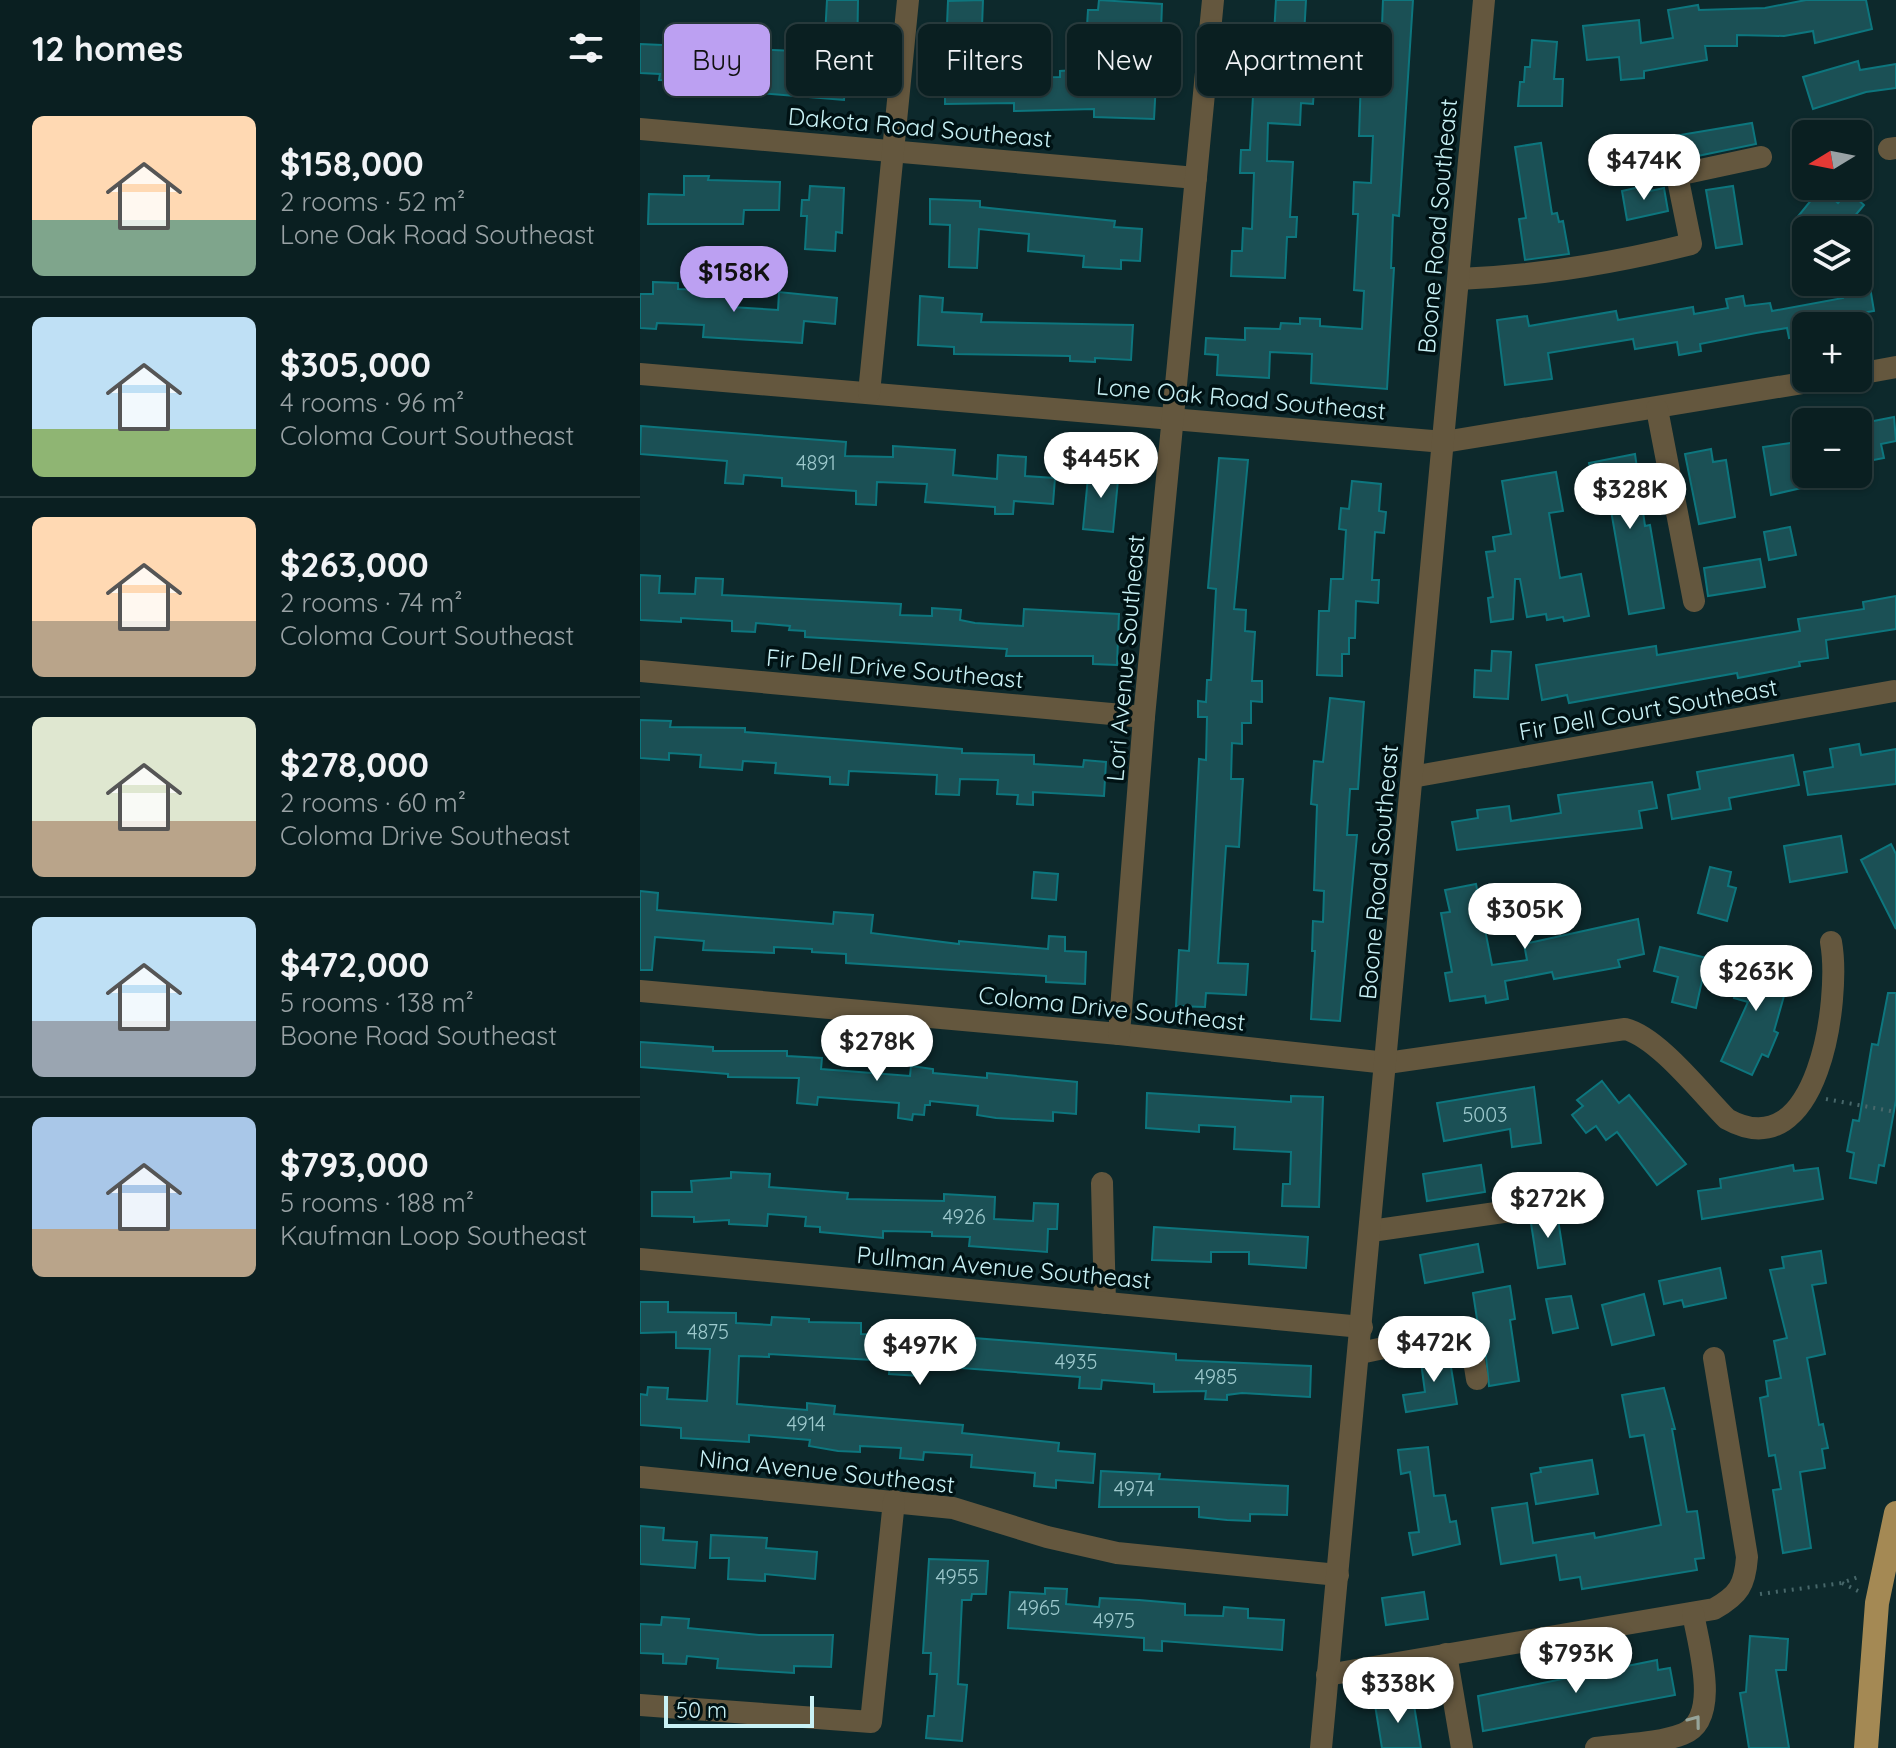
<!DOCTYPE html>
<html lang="en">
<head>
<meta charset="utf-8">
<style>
  body { margin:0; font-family:Quicksand,sans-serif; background:#13272a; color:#f1f3f6; height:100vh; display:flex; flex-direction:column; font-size:30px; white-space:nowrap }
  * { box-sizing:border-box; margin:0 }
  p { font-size:26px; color:#99a2a5 }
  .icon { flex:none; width:44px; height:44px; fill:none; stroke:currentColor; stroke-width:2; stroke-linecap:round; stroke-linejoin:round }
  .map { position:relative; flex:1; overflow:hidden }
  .sheet { display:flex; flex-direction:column; background:#0a1f21; width:640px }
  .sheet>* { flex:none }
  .top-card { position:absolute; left:24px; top:24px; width:760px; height:72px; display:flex; gap:16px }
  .needle { width:52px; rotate:260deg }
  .controls { position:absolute; left:1152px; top:120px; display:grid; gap:16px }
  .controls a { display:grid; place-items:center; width:80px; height:80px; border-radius:12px; background:#0a1f21; box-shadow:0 2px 6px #0004,0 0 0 2px #2a3d3f; font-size:40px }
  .scale { position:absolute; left:24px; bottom:20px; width:150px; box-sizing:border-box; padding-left:8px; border:4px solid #c8f1f5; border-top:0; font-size:22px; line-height:28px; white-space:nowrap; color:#c8f1f5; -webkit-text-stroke:6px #001214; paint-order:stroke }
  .price { position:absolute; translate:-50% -68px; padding:0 18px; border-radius:28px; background:#fff; color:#222; font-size:26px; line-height:52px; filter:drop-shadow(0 2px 4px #0008) }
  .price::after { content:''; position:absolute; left:50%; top:48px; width:24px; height:18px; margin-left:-12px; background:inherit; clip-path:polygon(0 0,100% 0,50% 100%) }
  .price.selected { background:#bca0f2; color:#111 }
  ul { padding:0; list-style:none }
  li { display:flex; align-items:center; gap:24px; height:200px; padding:0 32px }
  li+li { border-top:2px solid #2a3d3f }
  li span { display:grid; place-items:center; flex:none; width:224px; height:160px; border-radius:12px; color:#555 }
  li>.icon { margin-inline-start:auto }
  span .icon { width:96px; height:96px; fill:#fffc; stroke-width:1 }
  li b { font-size:34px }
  h2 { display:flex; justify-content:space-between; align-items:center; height:96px; padding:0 32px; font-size:34px }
  .chip { padding:0 28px; border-radius:12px; background:#0a1f21; box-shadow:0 2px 6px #0004,0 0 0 2px #2a3d3f; font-size:28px; line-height:72px }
  .chip.selected { background:#bca0f2; color:#111 }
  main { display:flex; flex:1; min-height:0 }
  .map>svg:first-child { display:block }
  .building { fill:#1b5055; stroke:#0d767e; stroke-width:2 }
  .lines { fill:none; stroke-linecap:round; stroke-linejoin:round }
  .path { stroke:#47676a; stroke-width:4; stroke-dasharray:2 6; stroke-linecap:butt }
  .minor { stroke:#64573e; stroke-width:22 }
  .major { stroke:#a48954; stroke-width:24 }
  .oneway { stroke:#96a49a }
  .labels { text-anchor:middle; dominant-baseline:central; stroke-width:7; stroke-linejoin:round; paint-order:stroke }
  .number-label { font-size:20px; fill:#9dc9cd }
  .street-label { font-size:24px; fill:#c8f1f5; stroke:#001214 }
</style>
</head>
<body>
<main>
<section class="sheet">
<h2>12 homes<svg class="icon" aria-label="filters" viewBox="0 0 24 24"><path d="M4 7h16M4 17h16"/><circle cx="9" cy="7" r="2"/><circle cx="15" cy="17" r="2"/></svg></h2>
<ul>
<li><span style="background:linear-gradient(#ffd9b3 65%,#7fa58c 0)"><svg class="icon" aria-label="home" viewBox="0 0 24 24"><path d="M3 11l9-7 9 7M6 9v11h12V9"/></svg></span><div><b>$158,000</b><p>2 rooms · 52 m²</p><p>Lone Oak Road Southeast</p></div></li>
<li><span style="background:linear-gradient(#bfe0f5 70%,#8fb573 0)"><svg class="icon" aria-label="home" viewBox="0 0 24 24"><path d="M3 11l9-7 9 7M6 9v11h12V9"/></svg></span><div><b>$305,000</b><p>4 rooms · 96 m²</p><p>Coloma Court Southeast</p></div></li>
<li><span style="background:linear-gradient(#ffd9b3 65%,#b9a48a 0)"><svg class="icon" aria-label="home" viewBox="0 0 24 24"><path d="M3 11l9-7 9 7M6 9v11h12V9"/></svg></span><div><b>$263,000</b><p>2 rooms · 74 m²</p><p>Coloma Court Southeast</p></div></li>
<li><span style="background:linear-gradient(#dfe7d0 65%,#b9a48a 0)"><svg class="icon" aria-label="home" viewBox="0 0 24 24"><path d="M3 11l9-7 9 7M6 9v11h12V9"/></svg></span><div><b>$278,000</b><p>2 rooms · 60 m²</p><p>Coloma Drive Southeast</p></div></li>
<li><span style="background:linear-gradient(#bfe0f5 65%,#9aa5b1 0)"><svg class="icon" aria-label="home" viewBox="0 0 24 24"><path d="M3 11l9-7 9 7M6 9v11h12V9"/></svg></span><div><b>$472,000</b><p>5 rooms · 138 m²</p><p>Boone Road Southeast</p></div></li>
<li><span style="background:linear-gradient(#a9c7e8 70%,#b9a48a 0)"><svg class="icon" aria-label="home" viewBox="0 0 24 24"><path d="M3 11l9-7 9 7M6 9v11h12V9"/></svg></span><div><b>$793,000</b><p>5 rooms · 188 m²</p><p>Kaufman Loop Southeast</p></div></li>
</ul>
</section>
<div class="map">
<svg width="1256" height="1748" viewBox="0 0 1256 1748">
  <rect width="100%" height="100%" fill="#0d292c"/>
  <!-- building -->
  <g class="building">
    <polygon points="187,0 218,0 217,62 207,61 204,100 120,93 120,84 19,80 20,74 0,73 0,44 177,52 178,35 185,36"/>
    <polygon points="343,0 342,27 307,25 308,1"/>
    <polygon points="459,0 522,4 521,32 490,31 488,68 503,69 503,81 516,82 514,119 454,117 454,109 374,111 374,103 305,104 305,62 325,63 325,75 363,76 363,78 420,77 420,71 471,68 472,27 447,26 448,10 458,10"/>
    <polygon points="636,0 666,0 662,72 675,73 673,104 661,103 660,125 628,123 627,161 653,162 650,217 657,217 656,237 647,237 645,278 591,276 592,251 602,251 603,228 612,229 614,173 600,173 601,150 610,150 613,96 607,95 609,68 632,70"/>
    <polygon points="743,0 773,0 759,216 753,215 751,268 754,268 747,389 671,383 672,354 630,352 629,378 577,375 578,355 565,354 566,338 605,340 605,328 640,329 641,323 660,324 660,318 680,319 680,326 722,329 724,291 714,290 718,214 713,214 714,182 731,183 733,136 719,136 721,78 732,78 735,25 742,26"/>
    <polygon points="1166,0 1226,0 1232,29 1175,43 1173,31 1144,36 1097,35 1097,46 1065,46 1067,60 1004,71 1004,78 981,80 979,57 947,60 943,26 999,20 1001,43 1033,38 1028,10 1058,5 1059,10 1125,8"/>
    <polygon points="892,40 917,42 914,79 923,79 922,106 878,106 880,82 884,82 885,67 890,67"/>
    <polygon points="1218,61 1220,70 1256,64 1256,88 1226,92 1173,109 1163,77"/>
    <polygon points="1112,123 1116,144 1038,160 1034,136"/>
    <polygon points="901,143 912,214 917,213 919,222 923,221 929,254 885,260 879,219 886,218 875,147"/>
    <polygon points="44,176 69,176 68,180 140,182 139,210 104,210 103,224 8,224 9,194 44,195"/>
    <polygon points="170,186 204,188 202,233 196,232 195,251 165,249 167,216 161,216 162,200 169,200"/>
    <polygon points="1004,186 1005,192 1024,188 1028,211 987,220 982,191"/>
    <polygon points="1093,186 1102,244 1076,248 1066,190"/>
    <polygon points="1181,188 1198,203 1208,191 1224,205 1203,230 1189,223 1183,230 1168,230 1155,220"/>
    <polygon points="290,199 340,201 340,207 475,221 474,227 502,229 500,261 481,260 481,269 443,267 444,256 388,251 389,234 339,229 337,268 309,267 310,225 290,224"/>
    <polygon points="1229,281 1234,311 1197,317 1199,326 1166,326 1166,335 1149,338 1147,328 1116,333 1060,344 1061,351 1039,355 1037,342 995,349 993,339 908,353 912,379 865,385 857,320 887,316 889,326 976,311 978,320 1053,307 1054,314 1088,308 1086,299 1103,296 1105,306 1130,303 1132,311 1203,298 1200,282"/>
    <polygon points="13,282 38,283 38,289 92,291 91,307 138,310 139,292 197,298 195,324 164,321 162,343 63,337 64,325 17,323 16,329 0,328 0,294 13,294"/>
    <polygon points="280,296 303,298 302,312 342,314 341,322 493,325 491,360 455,358 455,362 430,361 430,356 314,354 314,347 278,345"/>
    <polygon points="1254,417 1256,441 1241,444 1244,458 1218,463 1218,424"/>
    <polygon points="1,426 206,442 205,456 253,457 253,446 315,450 313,475 357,479 358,455 386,457 385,476 415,478 413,504 374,501 373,514 355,514 355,507 285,502 287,484 237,482 236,505 216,504 216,491 142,486 142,478 104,475 103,484 85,483 87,461 0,454"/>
    <polygon points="1165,441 1166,464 1162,465 1166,487 1131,495 1123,447"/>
    <polygon points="1071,449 1073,462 1086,460 1095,517 1059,524 1045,454"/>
    <polygon points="995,454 1005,526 1010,525 1024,608 989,614 969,499 956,501 949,463"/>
    <polygon points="579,458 608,460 594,609 606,610 605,631 615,632 612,681 622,681 622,702 611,701 611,723 602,723 602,744 592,743 591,779 603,779 602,795 599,847 586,846 578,963 608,964 606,995 566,993 565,1007 536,1006 539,950 549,951 559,759 566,760 567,717 558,717 558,701 566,702 567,680 571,680 576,589 568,588"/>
    <polygon points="449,467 479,470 473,532 443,529"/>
    <polygon points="916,472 923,511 909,513 920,578 941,574 949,616 924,621 923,617 907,620 906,614 887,617 880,579 875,579 873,619 851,622 848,598 853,597 846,552 855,551 853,537 871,534 862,481"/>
    <polygon points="712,481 741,484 739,511 746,512 744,533 735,532 732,580 739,580 738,603 716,601 715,638 709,638 709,654 702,654 702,676 677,675 679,611 689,611 691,579 703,579 706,530 699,529 701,508 709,509"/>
    <polygon points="1150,527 1156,555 1129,560 1124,532"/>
    <polygon points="1120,559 1125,587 1068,596 1064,568"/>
    <polygon points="0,575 20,576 19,593 55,594 56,578 83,579 82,595 261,604 260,615 292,616 292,608 321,610 320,620 335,623 383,626 384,609 479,614 477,665 453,664 453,656 366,656 367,649 165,637 165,631 149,630 150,626 116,623 115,632 92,631 92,621 41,618 41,622 0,620"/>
    <polygon points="1256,596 1256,629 1186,640 1188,658 1159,662 1160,666 1098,678 1097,673 929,703 927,695 902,700 896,665 1016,646 1017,655 1160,631 1158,619 1224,609 1223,602"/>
    <polygon points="852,651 871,652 868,699 834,697 835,670 851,671"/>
    <polygon points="690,698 724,702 718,789 710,789 707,835 717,835 700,1021 671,1019 675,951 672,951 673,921 683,922 684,891 674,890 677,805 671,804 674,761 683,762"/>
    <polygon points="0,720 31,721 30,727 105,728 105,732 322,749 322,753 394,755 394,764 443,767 444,760 466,762 464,796 393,792 393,805 377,804 378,795 357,794 358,780 320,779 319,795 296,794 297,775 209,771 208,785 190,784 190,777 135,773 136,763 103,761 102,770 60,767 61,755 29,753 29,760 0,758"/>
    <polygon points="1219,744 1221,755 1256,749 1256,784 1168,795 1164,772 1193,767 1190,749"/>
    <polygon points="1153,755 1159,785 1089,798 1091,809 1032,819 1028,795 1060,789 1057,772"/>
    <polygon points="1012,782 1017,808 999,811 1002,828 817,850 812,822 838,818 837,810 869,806 871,821 921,813 918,795"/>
    <polygon points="1201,836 1207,872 1150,882 1144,846"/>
    <polygon points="1251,844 1256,854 1256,929 1221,860"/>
    <polygon points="1070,867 1091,872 1088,886 1096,888 1087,921 1058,913"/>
    <polygon points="394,872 418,874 416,900 392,898"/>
    <polygon points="836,884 852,965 887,960 884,944 998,919 1004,954 978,960 980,967 914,979 912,972 865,981 868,999 846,1003 845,996 810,1001 805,973 812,972 801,913 810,912 805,890"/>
    <polygon points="0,891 18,893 17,910 193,924 194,912 233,915 231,933 319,944 319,941 408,949 409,936 425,937 425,951 446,952 445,984 406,982 406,976 206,963 206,954 172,952 172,949 134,947 134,953 63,950 64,941 15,937 12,970 0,970"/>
    <polygon points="1020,947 1067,958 1056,1008 1032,1002 1038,977 1014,971"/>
    <polygon points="1108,949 1139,958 1131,985 1146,989 1134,1031 1138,1033 1128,1057 1122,1054 1112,1075 1081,1061 1108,1002 1094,998"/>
    <polygon points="1248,993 1256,993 1256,1100 1244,1166 1239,1165 1236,1183 1210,1178 1214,1153 1207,1151 1213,1120 1219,1121 1232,1044 1238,1045"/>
    <polygon points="0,1042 73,1047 73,1051 147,1051 147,1056 182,1058 181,1069 270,1076 271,1066 293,1069 293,1073 347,1078 347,1073 437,1082 436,1114 413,1112 413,1121 356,1118 337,1115 338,1106 290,1101 290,1105 285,1105 284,1115 273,1114 272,1120 258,1118 259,1103 178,1097 177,1105 157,1103 159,1078 88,1077 88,1074 0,1067"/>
    <polygon points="962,1081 979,1103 989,1095 1046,1164 1017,1185 977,1132 966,1140 956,1126 946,1133 932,1115 943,1106 937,1100"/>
    <polygon points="894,1087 901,1143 872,1147 870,1129 804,1141 797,1103"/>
    <polygon points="507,1093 651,1102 651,1096 683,1097 679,1207 642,1206 643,1184 650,1184 651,1152 594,1149 595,1127 559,1125 559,1132 506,1128"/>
    <polygon points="841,1165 845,1192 787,1201 783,1174"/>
    <polygon points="1153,1165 1154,1171 1178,1168 1183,1199 1062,1219 1058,1191 1081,1188 1080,1179"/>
    <polygon points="91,1172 130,1174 129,1187 208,1193 207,1199 304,1201 304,1194 355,1197 354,1219 393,1221 394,1203 418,1204 417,1229 408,1229 407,1252 329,1246 330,1237 292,1236 292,1232 243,1231 243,1238 180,1232 180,1227 165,1226 166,1217 128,1214 127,1226 89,1224 89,1220 54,1222 54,1217 12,1216 12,1192 52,1192 51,1181 91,1178"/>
    <polygon points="917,1213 925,1264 898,1268 890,1217"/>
    <polygon points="514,1227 668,1237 666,1268 609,1264 609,1252 571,1252 571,1262 512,1260"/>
    <polygon points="838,1244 843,1272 785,1283 780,1255"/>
    <polygon points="1181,1251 1186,1283 1172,1285 1185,1354 1167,1358 1179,1425 1183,1424 1188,1448 1182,1449 1185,1468 1160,1472 1171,1548 1143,1553 1133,1490 1141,1489 1135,1455 1129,1456 1120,1398 1128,1396 1126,1381 1141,1378 1134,1341 1147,1338 1130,1270 1144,1268 1142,1257"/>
    <polygon points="1080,1268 1086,1298 1044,1307 1042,1300 1024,1304 1019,1281"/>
    <polygon points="870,1286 875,1319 870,1320 879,1381 849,1386 843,1328 837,1319 833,1293"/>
    <polygon points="1004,1294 1014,1335 972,1345 962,1305"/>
    <polygon points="931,1296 938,1328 913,1333 906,1299"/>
    <polygon points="0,1302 28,1302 28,1312 96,1313 96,1323 131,1325 132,1317 169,1319 169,1322 221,1323 221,1334 252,1335 252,1328 310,1331 309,1336 536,1354 536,1360 671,1366 670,1397 602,1393 587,1395 587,1400 565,1399 566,1391 514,1392 514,1384 462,1380 461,1389 439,1388 440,1377 281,1365 280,1376 249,1374 250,1361 129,1354 129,1357 99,1356 97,1404 167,1410 167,1403 195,1406 194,1414 323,1425 322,1433 419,1443 418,1451 455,1454 453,1483 416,1480 416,1488 394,1486 395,1473 331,1467 332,1455 284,1452 283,1460 260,1458 261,1448 220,1446 220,1452 198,1451 169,1446 170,1440 109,1435 109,1442 41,1438 41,1428 0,1425 0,1394 7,1395 8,1387 28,1388 27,1399 67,1401 70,1349 36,1348 36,1332 0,1333"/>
    <polygon points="808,1349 817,1404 766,1412 763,1395 785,1392 780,1355"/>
    <polygon points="1024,1388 1035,1429 1032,1429 1047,1512 1057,1511 1064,1558 1055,1559 1057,1570 942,1589 940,1577 920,1580 916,1555 861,1564 852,1508 887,1503 893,1543 954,1533 955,1538 1021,1525 1004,1435 990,1437 982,1395"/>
    <polygon points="788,1447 794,1496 805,1495 810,1522 816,1521 820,1544 773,1555 769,1533 779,1532 770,1472 761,1474 758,1450"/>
    <polygon points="952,1460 958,1494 896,1504 891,1474 901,1472 900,1468"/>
    <polygon points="461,1471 520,1474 519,1479 648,1486 647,1515 610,1514 610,1521 587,1520 559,1517 559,1507 459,1507"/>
    <polygon points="0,1526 24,1528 23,1540 57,1542 55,1568 0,1564"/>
    <polygon points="71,1535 127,1538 126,1548 177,1552 175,1579 125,1574 125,1581 88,1579 89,1558 70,1558"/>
    <polygon points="289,1559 348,1561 346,1594 332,1594 331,1600 322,1600 318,1684 327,1685 322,1741 286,1738 288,1716 294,1716 297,1674 290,1674 291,1653 283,1653"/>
    <polygon points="405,1588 427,1589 426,1604 459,1607 460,1598 499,1600 545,1604 545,1615 583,1616 584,1607 608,1609 608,1618 644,1620 642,1650 522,1641 522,1651 504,1650 504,1638 368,1628 370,1592 405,1594"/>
    <polygon points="784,1592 788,1619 746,1625 742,1598"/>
    <polygon points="22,1617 49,1619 48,1628 119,1635 193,1635 191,1667 154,1666 154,1673 77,1668 78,1659 47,1656 46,1664 23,1663 23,1654 0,1653 0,1624 21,1625"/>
    <polygon points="1110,1636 1148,1639 1146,1670 1136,1670 1149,1748 1109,1748 1100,1693 1106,1692"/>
    <polygon points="1017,1660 1018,1670 1030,1668 1035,1695 843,1731 838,1696"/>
    <polygon points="773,1699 781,1748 742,1748 735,1705"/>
  </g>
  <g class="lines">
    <!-- path -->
    <g class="path">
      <polyline points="1186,1099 1256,1112"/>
      <polyline points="1202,1583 1218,1591"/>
      <polyline points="1120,1594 1202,1583 1221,1576"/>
    </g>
    <!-- minor -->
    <g class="minor">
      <polyline points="0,129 556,178"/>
      <polyline points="1249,149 1256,148"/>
      <path d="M819,279C897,276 975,263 1051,244L1037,175L1121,157"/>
      <polyline points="0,374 804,442 1193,378"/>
      <polyline points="1218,374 1256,367"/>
      <polyline points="229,393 268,0"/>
      <polyline points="1017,409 1054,601"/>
      <polyline points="0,671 504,717"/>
      <polyline points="772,777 1254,691"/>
      <path d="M0,991L479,1034L747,1063L985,1029C1018,1037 1062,1094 1087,1119C1179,1170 1201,998 1191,942"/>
      <polyline points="479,1034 504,717 573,0"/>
      <polyline points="462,1183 465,1303"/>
      <polyline points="731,1231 877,1210"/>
      <polyline points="0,1259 722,1327"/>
      <polyline points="720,1353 829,1330 837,1379"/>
      <polyline points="0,1477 313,1508 407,1537 477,1553 698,1575"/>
      <polyline points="806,1654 822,1748"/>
      <path d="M687,1675L1074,1609C1099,1595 1105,1585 1107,1557L1074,1358"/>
      <polyline points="0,1705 231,1722 254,1501"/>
      <polyline points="681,1748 844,0"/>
      <path d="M956,1748C983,1744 1017,1744 1043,1734C1082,1719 1058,1644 1053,1613"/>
    </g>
    <!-- major -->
    <polyline class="major" points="1226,1748 1237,1603 1256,1513"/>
  </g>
  <!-- one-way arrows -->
  <defs><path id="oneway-chevron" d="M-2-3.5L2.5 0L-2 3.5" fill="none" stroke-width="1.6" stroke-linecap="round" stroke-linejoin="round" transform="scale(2)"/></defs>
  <use class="oneway" href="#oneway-chevron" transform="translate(1055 1721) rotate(-53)"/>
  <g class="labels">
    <!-- number labels -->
    <g class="number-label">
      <text x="176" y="462">4891</text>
      <text x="845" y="1114">5003</text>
      <text x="324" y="1216">4926</text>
      <text x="68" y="1331">4875</text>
      <text x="436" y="1361">4935</text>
      <text x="576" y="1376">4985</text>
      <text x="166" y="1423">4914</text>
      <text x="494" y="1488">4974</text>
      <text x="317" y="1576">4955</text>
      <text x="399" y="1607">4965</text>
      <text x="474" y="1620">4975</text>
    </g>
    <!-- street labels -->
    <g class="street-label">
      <text transform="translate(280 127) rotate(5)">Dakota Road Southeast</text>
      <text transform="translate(797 226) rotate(-85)">Boone Road Southeast</text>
      <text transform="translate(601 398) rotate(5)">Lone Oak Road Southeast</text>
      <text transform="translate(485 658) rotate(-85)">Lori Avenue Southeast</text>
      <text transform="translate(255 668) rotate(5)">Fir Dell Drive Southeast</text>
      <text transform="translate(1008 709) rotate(-10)">Fir Dell Court Southeast</text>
      <text transform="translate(738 872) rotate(-85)">Boone Road Southeast</text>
      <text transform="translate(472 1008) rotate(6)">Coloma Drive Southeast</text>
      <text transform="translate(364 1267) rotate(5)">Pullman Avenue Southeast</text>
      <text transform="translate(187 1471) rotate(6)">Nina Avenue Southeast</text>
    </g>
  </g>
</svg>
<div class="controls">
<a><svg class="needle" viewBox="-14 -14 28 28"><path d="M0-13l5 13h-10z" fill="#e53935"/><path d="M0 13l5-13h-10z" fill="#99a2a5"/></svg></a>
<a><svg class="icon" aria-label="layers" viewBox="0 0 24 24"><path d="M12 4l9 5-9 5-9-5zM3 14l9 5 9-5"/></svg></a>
<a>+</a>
<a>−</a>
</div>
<div class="scale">50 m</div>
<b class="price" style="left:1004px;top:202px">$474K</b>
<b class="price selected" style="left:94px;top:314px">$158K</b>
<b class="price" style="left:461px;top:500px">$445K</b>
<b class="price" style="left:990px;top:531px">$328K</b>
<b class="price" style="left:885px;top:951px">$305K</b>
<b class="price" style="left:1116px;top:1013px">$263K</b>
<b class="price" style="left:237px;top:1083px">$278K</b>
<b class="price" style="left:908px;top:1240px">$272K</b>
<b class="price" style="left:794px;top:1384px">$472K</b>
<b class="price" style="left:280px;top:1387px">$497K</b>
<b class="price" style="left:936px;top:1695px">$793K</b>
<b class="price" style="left:758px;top:1725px">$338K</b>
<div class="top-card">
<a class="chip selected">Buy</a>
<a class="chip">Rent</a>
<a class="chip">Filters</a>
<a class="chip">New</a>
<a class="chip">Apartment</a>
</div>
</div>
</main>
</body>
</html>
